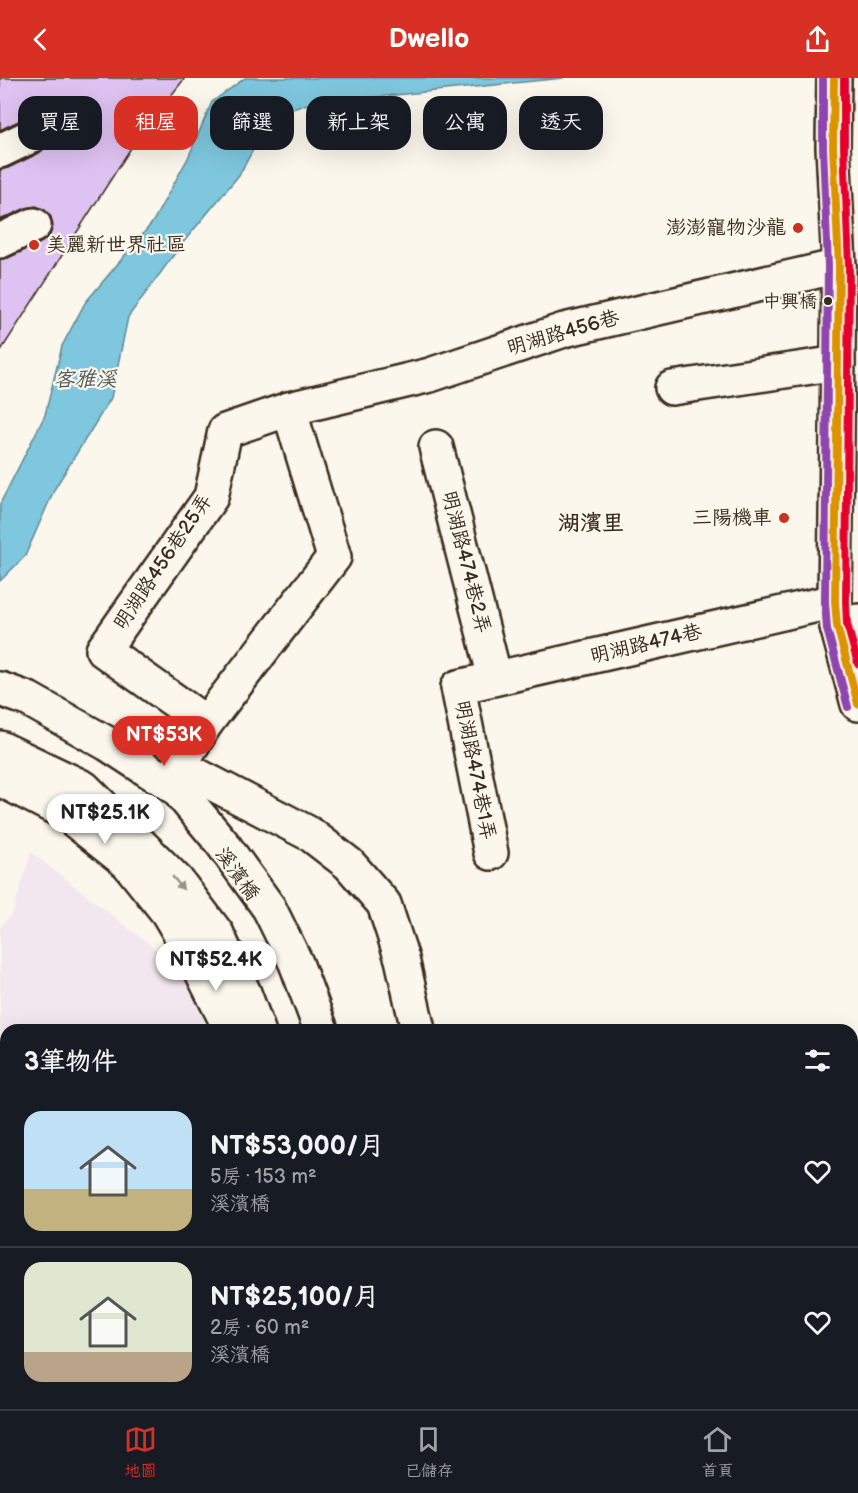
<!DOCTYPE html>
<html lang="zh-TW">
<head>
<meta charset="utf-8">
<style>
  body { margin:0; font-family:"Balsamiq Sans","LXGW WenKai TC",sans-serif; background:#20242c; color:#f1f3f6; height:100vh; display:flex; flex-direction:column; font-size:22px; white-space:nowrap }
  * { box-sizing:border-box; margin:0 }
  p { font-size:20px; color:#9ea1a6 }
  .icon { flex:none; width:33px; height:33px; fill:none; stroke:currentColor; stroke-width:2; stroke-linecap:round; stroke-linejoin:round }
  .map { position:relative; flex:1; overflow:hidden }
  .sheet { position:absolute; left:0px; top:946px; width:858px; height:386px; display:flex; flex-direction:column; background:#171b24; border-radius:18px 18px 0 0; box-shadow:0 6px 24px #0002 }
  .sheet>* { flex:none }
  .guide { position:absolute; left:18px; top:18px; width:822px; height:54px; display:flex; gap:12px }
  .price { position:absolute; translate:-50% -51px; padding:0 14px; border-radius:21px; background:#fff; color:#222; font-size:20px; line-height:39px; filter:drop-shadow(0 2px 3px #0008) }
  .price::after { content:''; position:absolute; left:50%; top:36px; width:18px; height:14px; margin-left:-9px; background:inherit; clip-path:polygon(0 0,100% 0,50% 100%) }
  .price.current { background:#d93025; color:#fff }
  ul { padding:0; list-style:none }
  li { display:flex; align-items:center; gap:18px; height:150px; padding:0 24px }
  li+li { border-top:2px solid #363941 }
  li span { display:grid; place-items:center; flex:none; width:168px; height:120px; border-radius:18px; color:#555 }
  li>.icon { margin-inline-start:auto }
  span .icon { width:72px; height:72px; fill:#fffc; stroke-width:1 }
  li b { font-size:26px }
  h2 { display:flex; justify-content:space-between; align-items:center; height:72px; padding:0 24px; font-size:26px }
  .chip { padding:0 21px; border-radius:18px; background:#171b24; box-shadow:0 6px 24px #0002; font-size:21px; line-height:54px }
  .chip.current { background:#d93025; color:#fff }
  header { display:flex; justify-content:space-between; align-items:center; height:78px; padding:0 24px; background:#d93025; color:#fff; font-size:27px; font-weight:800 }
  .menu { display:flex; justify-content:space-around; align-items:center; height:84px; border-top:2px solid #363941; background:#171b24; font-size:16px; color:#9ea1a6 }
  .menu a { display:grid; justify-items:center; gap:3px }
  .menu .current { color:#d93025 }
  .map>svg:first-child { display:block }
  .built { fill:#f2e7ee }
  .green { fill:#bcedad; stroke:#7c8c66; stroke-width:1.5 }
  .water { fill:#7ec7de; stroke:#638891; stroke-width:1.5 }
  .building { fill:#dec2f1; stroke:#3b2a1e; stroke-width:1.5 }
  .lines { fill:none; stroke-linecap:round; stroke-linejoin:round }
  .minor-casing { stroke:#3b2a1e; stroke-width:38 }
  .major-casing { stroke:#3b2a1e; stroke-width:38 }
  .path { stroke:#3b2a1e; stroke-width:4; stroke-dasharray:6 4.5; stroke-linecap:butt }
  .minor { stroke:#fbf7ec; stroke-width:33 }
  .major { stroke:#fbf7ec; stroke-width:33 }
  .bus-1-casing { stroke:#fbf7ec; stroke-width:12 }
  .bus-2-casing { stroke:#fbf7ec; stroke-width:12 }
  .bus-3-casing { stroke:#fbf7ec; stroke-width:12 }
  .bus-1 { stroke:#db9304; stroke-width:8 }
  .bus-2 { stroke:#8e44ad; stroke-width:8 }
  .bus-3 { stroke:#e4002b; stroke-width:8 }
  .oneway { fill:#9b9085 }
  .poi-dot { fill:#c8321e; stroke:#fbf7ec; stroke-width:2 }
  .bus-dot { fill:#3b2a1e; stroke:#fbf7ec; stroke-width:2 }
  .labels { text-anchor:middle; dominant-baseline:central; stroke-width:4.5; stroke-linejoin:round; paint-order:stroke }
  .bus-label { font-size:18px; fill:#3b2a1e; stroke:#fbf7ec; text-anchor:end }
  .poi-label { font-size:20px; fill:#3b2a1e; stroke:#fbf7ec; text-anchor:end }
  .street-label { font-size:20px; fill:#3b2a1e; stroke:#fbf7ec }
  .water-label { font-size:21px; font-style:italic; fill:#4f5958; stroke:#fbf7ec }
  .quarter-label { font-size:22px; font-weight:bold; fill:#3b2a1e; stroke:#fbf7ec }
</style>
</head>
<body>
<header><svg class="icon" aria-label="back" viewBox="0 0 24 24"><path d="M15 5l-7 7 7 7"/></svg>Dwello<svg class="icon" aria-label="share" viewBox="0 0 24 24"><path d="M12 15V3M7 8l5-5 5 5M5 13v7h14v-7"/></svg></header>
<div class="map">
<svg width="858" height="1331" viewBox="0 0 858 1331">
  <rect width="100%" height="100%" fill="#fbf7ec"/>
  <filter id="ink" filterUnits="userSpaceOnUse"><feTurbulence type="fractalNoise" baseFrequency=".0167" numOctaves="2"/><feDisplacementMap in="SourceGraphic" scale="12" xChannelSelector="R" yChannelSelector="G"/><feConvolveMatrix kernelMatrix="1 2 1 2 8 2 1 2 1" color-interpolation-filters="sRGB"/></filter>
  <g filter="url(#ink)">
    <!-- built -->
    <polygon class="built" points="31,774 196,903 205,952 6,952 6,1326 73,1326 66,1331 0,1331 0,850 13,834"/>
    <!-- green -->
    <g class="green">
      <polygon points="93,1326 268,1326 269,1331 87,1331"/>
      <polygon points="402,1326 453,1326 455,1331 404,1331"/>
    </g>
    <!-- water -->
    <polygon class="water" points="245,0 564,0 375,19 322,21 272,38 239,97 181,167 128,239 111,320 55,410 25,478 0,503 0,426 45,337 62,268 85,225 152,145 188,80 212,24"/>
    <!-- building -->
    <polygon class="building" points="0,0 185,0 138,59 0,274 0,181 8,180 42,164 50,157 53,148 51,139 45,132 36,128 26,130 0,142 0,92 8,90 39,75 47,68 50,59 48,49 41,42 33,39 23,41 0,52"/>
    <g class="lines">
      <!-- minor casing -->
      <g class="minor-casing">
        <g id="minor">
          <polyline points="0,73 31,58"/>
          <polyline points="0,163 34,147"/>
          <polyline points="672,310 838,285"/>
          <polyline points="436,369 495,600"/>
          <polyline points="837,548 858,543"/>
          <polyline points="0,611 28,621 108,666 177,711 222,765 269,830 296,885 321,952"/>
          <polyline points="206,645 334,479 289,331"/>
          <polyline points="0,670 84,710 177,803 217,856 244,915 258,952"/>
          <polyline points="0,701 64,734 128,785 168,835 197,884 224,938 229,952"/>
          <polyline points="491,775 458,609 835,523"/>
          <polyline points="418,952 402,881 384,826 349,786 310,756 179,688 206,645 103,572 211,419 225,353 289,331 430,297 564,252 839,188"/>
          <polyline points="852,1035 858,1032"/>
          <polyline points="0,1230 6,1227"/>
          <polyline points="331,1326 332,1331"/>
          <polyline points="384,1326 385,1331"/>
        </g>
      </g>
      <!-- major casing -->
      <g class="major-casing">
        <polyline id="major" points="834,0 833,69 839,188 835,523 837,548 858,626"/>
      </g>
      <!-- path -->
      <g class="path">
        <polyline points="291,1326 292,1331"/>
        <polyline points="436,1331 438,1326"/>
      </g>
      <!-- minor -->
      <use href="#minor" class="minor"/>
      <!-- major -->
      <use href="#major" class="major"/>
      <!-- bus-1 casing -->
      <g class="bus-1-casing">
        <polyline id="bus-1" points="834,0 833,69 839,188 835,523 837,548 858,626"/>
      </g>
      <!-- bus-2 casing -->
      <g class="bus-2-casing">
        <polyline id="bus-2" points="823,0 823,70 828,188 825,524 827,551 848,629"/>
      </g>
      <!-- bus-3 casing -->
      <g class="bus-3-casing">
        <polyline id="bus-3" points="844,0 844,69 849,188 846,523 847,546 858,586"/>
      </g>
      <!-- bus-1 -->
      <use href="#bus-1" class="bus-1"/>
      <!-- bus-2 -->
      <use href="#bus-2" class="bus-2"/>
      <!-- bus-3 -->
      <use href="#bus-3" class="bus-3"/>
    </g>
    <!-- one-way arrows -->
    <defs><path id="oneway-solid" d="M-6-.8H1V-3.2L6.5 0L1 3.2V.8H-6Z" transform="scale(1.5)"/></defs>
    <use class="oneway" href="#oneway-solid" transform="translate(178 805) rotate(50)"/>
  </g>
  <!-- markers -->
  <g class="poi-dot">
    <circle cx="798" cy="150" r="6"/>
    <circle cx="34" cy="167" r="6"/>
    <circle cx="784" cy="440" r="6"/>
  </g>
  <circle class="bus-dot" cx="828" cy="223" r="5"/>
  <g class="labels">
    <!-- bus labels -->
    <g class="bus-label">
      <text x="817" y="223">中興橋</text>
    </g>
    <!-- poi labels -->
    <g class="poi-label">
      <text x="786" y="150">澎澎寵物沙龍</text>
      <text x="46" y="167" text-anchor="start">美麗新世界社區</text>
      <text x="772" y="440">三陽機車</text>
    </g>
    <!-- street labels -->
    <g class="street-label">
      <text transform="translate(563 255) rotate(-16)">明湖路456巷</text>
      <text transform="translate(163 484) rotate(-56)">明湖路456巷25弄</text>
      <text transform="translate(466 484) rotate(76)">明湖路474巷2弄</text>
      <text transform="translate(646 566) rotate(-13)">明湖路474巷</text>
      <text transform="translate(475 692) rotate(79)">明湖路474巷1弄</text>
      <text transform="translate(237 796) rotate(54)">溪濱橋</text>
    </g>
    <!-- water labels -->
    <g class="water-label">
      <text x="85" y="301">客雅溪</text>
    </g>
    <!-- quarter labels -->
    <g class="quarter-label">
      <text x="591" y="445">湖濱里</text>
    </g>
  </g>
</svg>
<b class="price current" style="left:164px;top:689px">NT$53K</b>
<b class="price" style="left:105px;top:767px">NT$25.1K</b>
<b class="price" style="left:216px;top:914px">NT$52.4K</b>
<div class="guide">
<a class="chip">買屋</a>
<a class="chip current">租屋</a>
<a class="chip">篩選</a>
<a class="chip">新上架</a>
<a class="chip">公寓</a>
<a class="chip">透天</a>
</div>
<section class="sheet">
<h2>3筆物件<svg class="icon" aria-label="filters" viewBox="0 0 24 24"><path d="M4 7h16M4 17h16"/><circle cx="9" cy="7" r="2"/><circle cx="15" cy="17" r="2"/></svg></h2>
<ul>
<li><span style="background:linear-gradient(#bfe0f5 65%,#c2b280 0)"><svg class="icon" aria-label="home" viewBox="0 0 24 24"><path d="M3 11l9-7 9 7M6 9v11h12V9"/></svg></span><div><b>NT$53,000/月</b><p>5房 · 153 m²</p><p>溪濱橋</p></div><svg class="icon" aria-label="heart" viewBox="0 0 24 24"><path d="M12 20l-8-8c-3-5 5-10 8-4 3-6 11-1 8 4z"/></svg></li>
<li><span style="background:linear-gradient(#dfe7d0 75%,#b9a48a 0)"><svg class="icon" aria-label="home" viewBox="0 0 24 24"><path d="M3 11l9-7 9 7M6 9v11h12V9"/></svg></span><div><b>NT$25,100/月</b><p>2房 · 60 m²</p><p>溪濱橋</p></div><svg class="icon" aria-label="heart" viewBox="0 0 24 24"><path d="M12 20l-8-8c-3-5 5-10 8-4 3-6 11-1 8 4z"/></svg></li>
</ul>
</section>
</div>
<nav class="menu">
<a class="current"><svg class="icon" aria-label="map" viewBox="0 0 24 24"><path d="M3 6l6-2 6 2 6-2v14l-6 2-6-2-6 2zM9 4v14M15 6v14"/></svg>地圖</a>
<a><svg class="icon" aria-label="saved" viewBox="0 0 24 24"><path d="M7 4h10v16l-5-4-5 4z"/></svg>已儲存</a>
<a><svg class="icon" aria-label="home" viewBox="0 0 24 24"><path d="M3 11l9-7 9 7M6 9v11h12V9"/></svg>首頁</a>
</nav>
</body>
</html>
